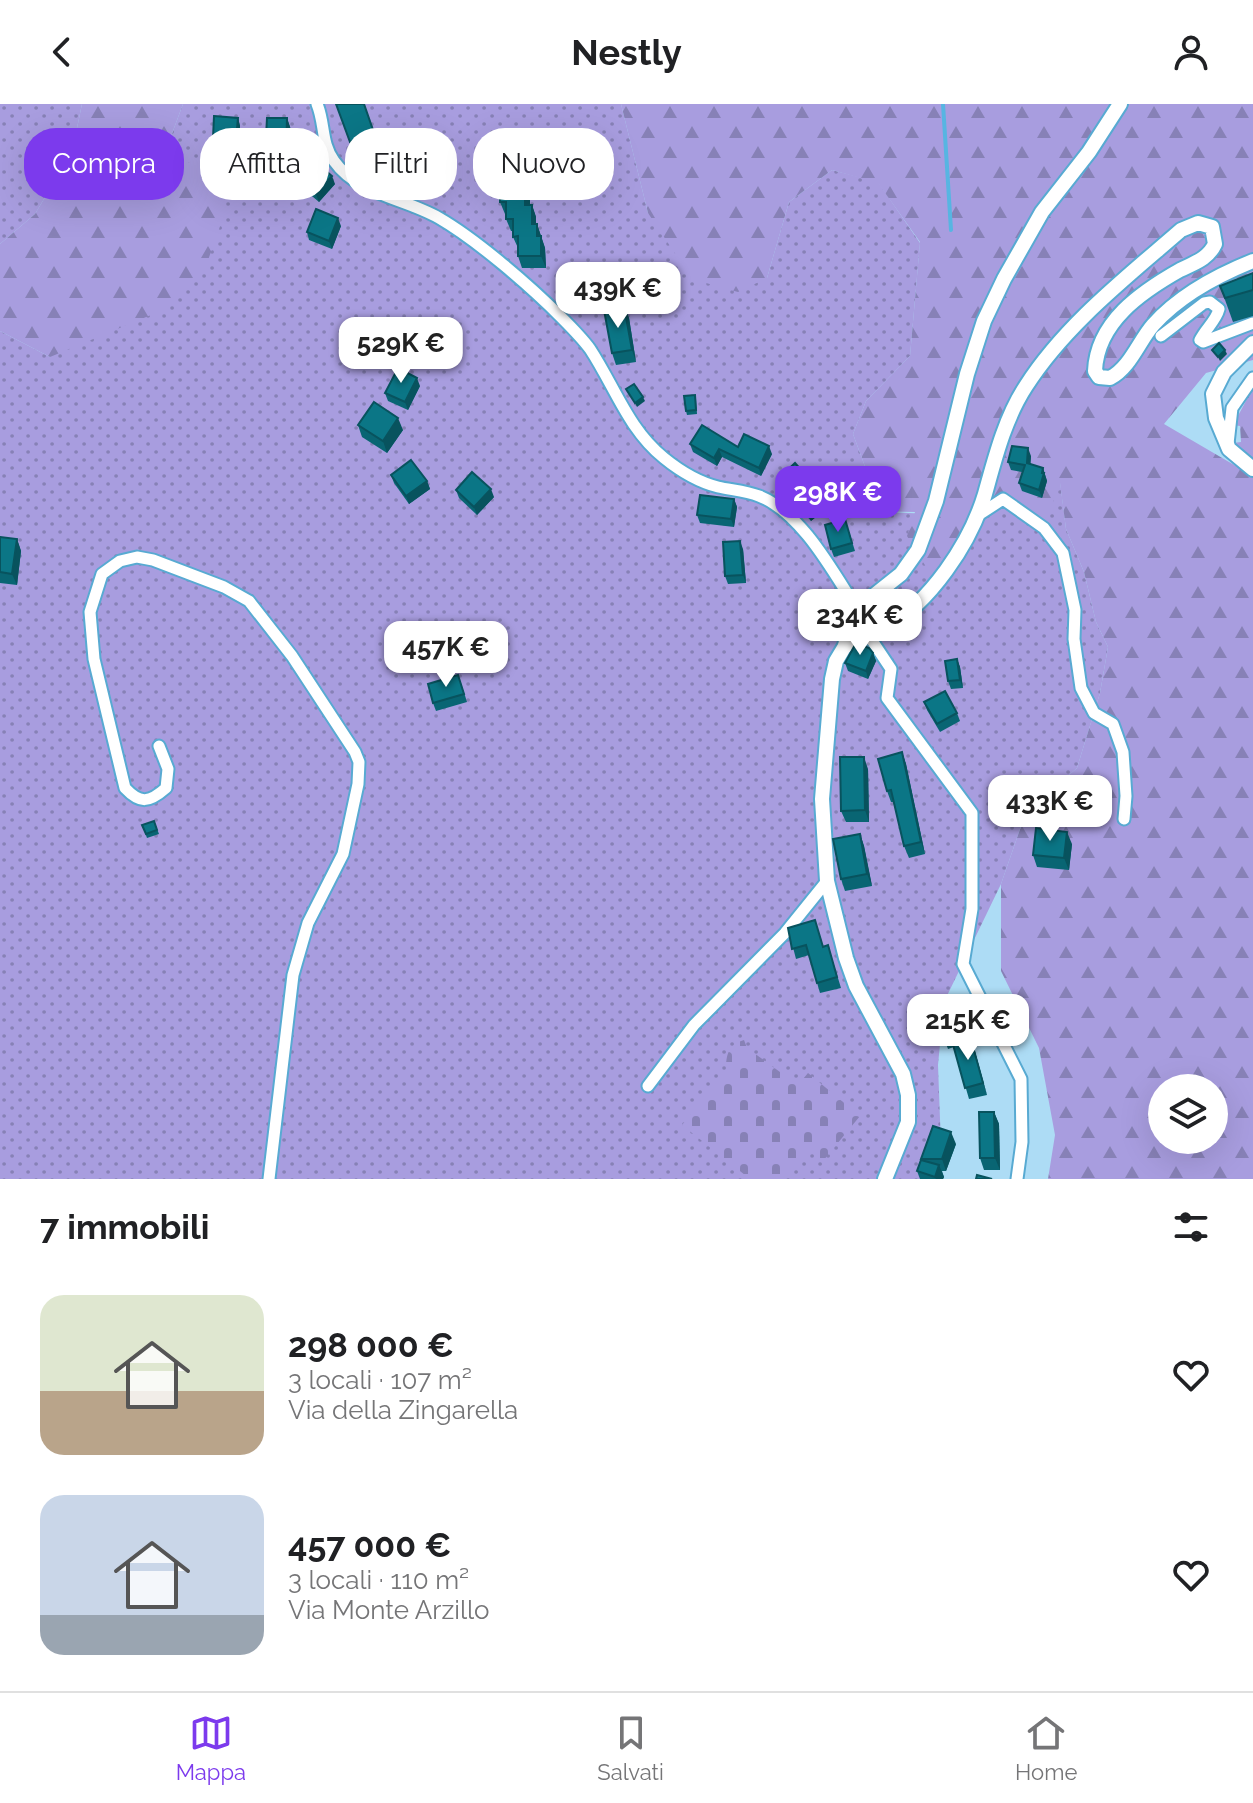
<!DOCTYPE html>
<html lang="it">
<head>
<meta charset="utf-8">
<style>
  body { margin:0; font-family:Raleway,sans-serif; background:#f2f2f2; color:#202124; height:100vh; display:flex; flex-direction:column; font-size:30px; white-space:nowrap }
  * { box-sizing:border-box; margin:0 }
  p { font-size:26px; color:#757577 }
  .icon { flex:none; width:44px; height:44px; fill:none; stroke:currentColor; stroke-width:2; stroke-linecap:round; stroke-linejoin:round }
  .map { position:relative; height:1075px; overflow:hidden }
  .details { display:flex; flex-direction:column; background:#fff; flex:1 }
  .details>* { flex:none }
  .top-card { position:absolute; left:24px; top:24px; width:800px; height:72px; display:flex; gap:16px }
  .buttons { position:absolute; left:1148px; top:970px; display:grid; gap:16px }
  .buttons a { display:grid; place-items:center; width:80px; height:80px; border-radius:50%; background:#fff; box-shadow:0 8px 32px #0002; font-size:40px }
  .price { position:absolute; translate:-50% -68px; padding:0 18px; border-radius:16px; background:#fff; color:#222; font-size:26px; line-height:52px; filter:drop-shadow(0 2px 4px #0008) }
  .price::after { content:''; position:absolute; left:50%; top:48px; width:24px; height:18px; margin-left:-12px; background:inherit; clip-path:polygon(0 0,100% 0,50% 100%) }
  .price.current { background:#7c3aed; color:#fff }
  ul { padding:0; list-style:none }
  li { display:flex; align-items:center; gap:24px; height:200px; padding:0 40px }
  li span { display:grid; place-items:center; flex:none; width:224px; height:160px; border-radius:24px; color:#555 }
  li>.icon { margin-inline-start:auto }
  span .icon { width:96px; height:96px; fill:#fffc; stroke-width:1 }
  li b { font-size:34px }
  h2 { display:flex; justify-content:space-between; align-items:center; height:96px; padding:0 40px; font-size:34px }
  .pill { padding:0 28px; border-radius:32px; background:#fff; box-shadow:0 8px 32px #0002; font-size:28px; line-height:72px }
  .pill.current { background:#7c3aed; color:#fff }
  header { display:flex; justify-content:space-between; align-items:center; height:104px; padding:0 40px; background:#fff; font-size:36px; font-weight:700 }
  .menu { display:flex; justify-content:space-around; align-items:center; height:112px; border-top:2px solid #e0e0e0; background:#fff; font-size:22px; color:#757577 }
  .menu a { display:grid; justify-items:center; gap:4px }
  .menu .current { color:#7c3aed }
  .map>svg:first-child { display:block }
  .grass { fill:url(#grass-dots) }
  .forest { fill:url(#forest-firs); fill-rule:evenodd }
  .cemetery { fill:url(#cemetery-stones) }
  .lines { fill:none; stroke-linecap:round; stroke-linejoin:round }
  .stream { stroke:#57b5e2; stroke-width:4 }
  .minor-casing { stroke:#58aad2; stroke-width:15 }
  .tertiary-casing { stroke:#58aad2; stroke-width:18 }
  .minor { stroke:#fff; stroke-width:11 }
  .tertiary { stroke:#fff; stroke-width:14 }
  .wall { fill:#096573 }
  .shaded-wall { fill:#08535e }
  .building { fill:#0b7686; stroke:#08535e; stroke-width:2 }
</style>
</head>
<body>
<header><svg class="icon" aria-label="back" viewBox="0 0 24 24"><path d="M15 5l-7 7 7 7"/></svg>Nestly<svg class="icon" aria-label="person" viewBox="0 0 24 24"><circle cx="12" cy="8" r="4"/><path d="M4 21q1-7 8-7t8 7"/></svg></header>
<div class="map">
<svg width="1253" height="1075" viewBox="0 0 1253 1075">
  <defs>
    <pattern id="grass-dots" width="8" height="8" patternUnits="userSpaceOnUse" patternTransform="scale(2)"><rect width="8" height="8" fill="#a89ddf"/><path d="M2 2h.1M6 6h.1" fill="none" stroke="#8781b6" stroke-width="1.8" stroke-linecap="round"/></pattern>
    <pattern id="forest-firs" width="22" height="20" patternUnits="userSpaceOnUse" patternTransform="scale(2)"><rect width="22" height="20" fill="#a89ddf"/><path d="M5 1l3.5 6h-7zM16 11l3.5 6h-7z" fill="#8781b6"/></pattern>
    <pattern id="cemetery-stones" width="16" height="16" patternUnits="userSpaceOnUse" patternTransform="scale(2)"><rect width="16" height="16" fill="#a89ddf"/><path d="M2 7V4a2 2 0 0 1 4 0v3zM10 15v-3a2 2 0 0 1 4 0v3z" fill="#8781b6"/></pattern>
  </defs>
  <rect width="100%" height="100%" fill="#addcf5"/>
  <!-- grass -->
  <g class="grass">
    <polygon points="0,0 82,0 72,48 35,110 0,140"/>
    <polygon points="183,0 621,0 648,109 767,174 789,98 832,66 878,78 920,139 910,252 866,297 853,330 867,368 863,407 977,412 1060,377 1066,425 1084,468 1096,518 1108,543 1100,589 1077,664 1026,708 1001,780 944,898 938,961 941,1042 926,1075 0,1075 0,227 50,253 164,51"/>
  </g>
  <!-- forest -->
  <g class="forest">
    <polygon points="82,0 183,0 164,51 218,67 224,111 207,159 163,206 50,253 0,227 0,140 35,110 72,48"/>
    <path d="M621,0H1253V256L1206,269L1164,320L1253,372V1075H1048L1055,1031L1039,944L1001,867V780L1026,708L1077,664L1100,589L1108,543L1096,518L1084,468L1066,425L1060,379L1044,424L1004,395L978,412L936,479L907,432L915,408L863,407L867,368L853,330L866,297L910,252L920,138L878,79L832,66L789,98L767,174L738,188L692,175L648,109ZM1162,984H1214V1036H1162Z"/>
    <polygon points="1253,284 1253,357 1233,339 1241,338 1240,322 1233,321"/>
  </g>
  <!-- cemetery -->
  <path class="cemetery" d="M744,936L747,944L798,981L808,969L860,1012L823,1057L808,1046L782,1075H750L682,1021L726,966C726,951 728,941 744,936Z"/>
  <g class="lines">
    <!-- stream -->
    <polyline class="stream" points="943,0 951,126"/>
    <!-- minor casing -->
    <g class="minor-casing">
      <g id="minor">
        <path d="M317,0C325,19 321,39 334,57C358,91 405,94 439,114C477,136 530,182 561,213C571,223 582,234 590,245C615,283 628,325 664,354C680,367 698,378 718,383C731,386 746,387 759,392C802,409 833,468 857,505"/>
        <path d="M1161,232L1204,199L1210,198L1219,205C1216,217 1206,224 1200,236L1203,238L1253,219"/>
        <polyline points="1228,340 1232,304 1253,274"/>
        <polyline points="977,412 1003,395 1044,424 1063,449 1075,506 1074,535 1081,584 1094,609 1113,620 1123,648 1126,692 1124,715"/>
        <polyline points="869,532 891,565 887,594 972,709 972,805 963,860 1021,975 1022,1038 1017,1075"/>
        <path d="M159,642L168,665L166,684C149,699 140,700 125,684L94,555L90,508L102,470L120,457L137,453L153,456L224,483L249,497L292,552L355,648L359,658L358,680L343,750L308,819L293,871L269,1075"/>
        <polyline points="648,982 694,921 785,829 827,777"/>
      </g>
    </g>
    <!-- tertiary casing -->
    <g class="tertiary-casing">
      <g id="tertiary">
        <polyline points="1253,239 1224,268 1213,290 1216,314 1229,345 1253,365"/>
        <path d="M845,542C858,535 872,533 884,525C930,499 970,440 985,390C995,354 1005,314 1026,282C1065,221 1127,173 1181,126L1198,119L1212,123L1215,140C1208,155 1194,159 1180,166C1141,188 1097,218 1095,267L1099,273L1110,274C1130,264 1139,237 1153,221C1179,192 1218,171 1253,157"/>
        <polyline points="885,1075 908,1018 908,991 903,970 856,882 846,854 827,777 822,695 832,575 836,557 845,542 850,518 857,505 901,470 918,446 936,397 967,270 984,217 1004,175 1042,108 1089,48 1120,0"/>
      </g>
    </g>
    <!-- minor -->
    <use href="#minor" class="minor"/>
    <!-- tertiary -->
    <use href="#tertiary" class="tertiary"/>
  </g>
  <!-- wall -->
  <g class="wall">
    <polygon points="336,0 364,0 379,41 354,50"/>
    <polygon points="238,14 240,22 239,43 215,42 213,34"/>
    <polygon points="287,14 291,26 290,64 270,64 265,52"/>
    <polygon points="298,74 335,80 319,98 300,82"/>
    <polygon points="525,82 530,94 530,101 532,101 536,113 536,120 537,120 545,144 546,164 522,164 518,152 518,144 513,133 513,127 511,127 506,115 506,110 505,110 500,98"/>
    <polygon points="341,122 332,145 309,136 307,128"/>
    <polygon points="1253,169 1253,212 1233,218 1220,182"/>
    <polygon points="624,202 629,214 636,258 616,261 612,249"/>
    <polygon points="420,282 408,306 388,297 385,289"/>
    <polygon points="696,295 697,310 687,311 686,307"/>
    <polygon points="358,321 403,326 387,349 362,333"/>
    <polygon points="690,340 738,343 772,350 761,372 722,353 717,362 693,348"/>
    <polygon points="1031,352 1030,360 1043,364 1047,377 1042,394 1022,387 1019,379 1022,368 1011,366 1008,358"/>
    <polygon points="391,371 427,377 430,385 409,400 394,379"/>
    <polygon points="779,374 823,391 828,403 811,417 784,386"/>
    <polygon points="456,386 494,393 477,411 459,394"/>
    <polygon points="734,395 737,403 734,423 700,419 697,411"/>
    <polygon points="845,415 855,447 834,453 831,445"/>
    <polygon points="0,433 17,435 21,447 17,481 0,479"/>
    <polygon points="743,445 746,479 728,480 725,472"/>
    <polygon points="873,549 876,557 868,575 848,567 845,559"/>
    <polygon points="957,555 960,563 963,584 951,585 948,577"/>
    <polygon points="461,579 467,598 436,607 433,599"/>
    <polygon points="924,598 957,609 960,617 940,628 927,606"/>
    <polygon points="902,648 906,660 925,750 909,754 904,742 894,698 891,698 887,687"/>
    <polygon points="868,665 869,718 846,718 841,707"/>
    <polygon points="154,717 159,730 147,734 142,721"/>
    <polygon points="860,730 864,742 872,782 845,787 841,775"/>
    <polygon points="1072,740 1069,766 1037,763 1033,751"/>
    <polygon points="788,824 823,842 828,841 841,884 820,889 809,851 796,855"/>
    <polygon points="954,914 961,934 974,944 987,991 969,995 954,943 948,945 945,937"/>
    <polygon points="994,1008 999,1020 1000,1066 984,1066 980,1054"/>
    <polygon points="956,1040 946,1067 942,1067 944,1073 943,1075 920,1075 917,1067 921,1055"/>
  </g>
  <!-- shaded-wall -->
  <g class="shaded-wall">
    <polygon points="238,14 240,22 239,43 236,35"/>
    <polygon points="287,14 291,26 290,64 286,52"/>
    <polygon points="332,72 335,80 319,98 316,90"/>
    <polygon points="525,82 530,94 530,113 525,101"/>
    <polygon points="532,101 536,113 536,132 532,120"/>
    <polygon points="338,114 341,122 332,145 329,137"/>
    <polygon points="537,120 545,144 546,164 541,152 537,132"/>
    <polygon points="624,202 629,214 636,258 632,246"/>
    <polygon points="1225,246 1227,250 1220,257 1218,253"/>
    <polygon points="417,274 420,282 408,306 405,298"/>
    <polygon points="643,293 645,297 637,303 635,299"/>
    <polygon points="398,314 403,326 387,349 383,337"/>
    <polygon points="769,342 772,350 761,372 759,364"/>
    <polygon points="1028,344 1031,352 1030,367 1027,359"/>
    <polygon points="719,345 722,353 717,362 714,354"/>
    <polygon points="1043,364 1047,377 1042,394 1039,386"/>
    <polygon points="427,377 430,385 409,400 406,392"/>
    <polygon points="491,385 494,393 477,411 474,403"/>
    <polygon points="823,391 828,403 811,417 807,405"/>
    <polygon points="734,395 737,403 734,423 731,415"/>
    <polygon points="17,435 21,447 17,481 12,470"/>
    <polygon points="740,437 743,445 746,479 743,471"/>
    <polygon points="873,549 876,557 868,575 866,567"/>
    <polygon points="957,555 960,563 963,584 960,576"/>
    <polygon points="902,648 906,660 925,750 921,738"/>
    <polygon points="864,653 868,665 869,718 865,706"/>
    <polygon points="1067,728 1072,740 1069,766 1064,754"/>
    <polygon points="860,730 864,742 872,782 867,770"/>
    <polygon points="970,932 974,944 987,991 983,979"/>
    <polygon points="994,1008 999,1020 1000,1066 995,1054"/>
    <polygon points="951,1028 956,1040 946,1067 942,1055"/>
    <polygon points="939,1061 944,1073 943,1075 936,1075 935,1073"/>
  </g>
  <!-- building -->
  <g class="building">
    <polygon points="336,0 364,0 374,29 350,38"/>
    <polygon points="214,12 238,14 236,35 213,34"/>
    <polygon points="267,14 287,14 286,52 265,52"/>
    <polygon points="313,56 332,72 316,90 298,74"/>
    <polygon points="525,82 525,101 532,101 532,120 537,120 537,132 541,132 541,152 518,152 518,132 513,133 513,115 506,115 506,98 500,98 500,83"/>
    <polygon points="316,105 338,114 329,137 307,128"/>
    <polygon points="1253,169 1253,186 1225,194 1220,182"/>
    <polygon points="624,202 632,246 612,249 604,206"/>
    <polygon points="1219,239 1225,246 1218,253 1212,246"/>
    <polygon points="398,264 417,274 405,298 385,289"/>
    <polygon points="634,280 643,293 635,299 626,285"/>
    <polygon points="695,291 696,306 686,307 684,292"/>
    <polygon points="374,298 398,314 383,337 358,321"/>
    <polygon points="702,321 738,343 744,330 769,342 759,364 719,345 714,354 690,340"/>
    <polygon points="1012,342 1028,344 1027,359 1043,364 1042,369 1044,369 1039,386 1019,379 1025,361 1008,358"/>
    <polygon points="411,356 427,377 406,392 391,371"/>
    <polygon points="795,359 823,391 807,405 779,374"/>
    <polygon points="472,368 491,385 474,403 456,386"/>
    <polygon points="700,391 734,395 731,415 697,411"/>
    <polygon points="845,415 852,439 831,445 825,421"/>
    <polygon points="0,433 17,435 12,470 0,468"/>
    <polygon points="740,437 743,471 725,472 723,438"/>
    <polygon points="856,539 869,544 873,549 866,567 845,559"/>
    <polygon points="957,555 960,576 948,577 945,557"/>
    <polygon points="458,571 464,590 433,599 428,580"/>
    <polygon points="945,587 957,609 937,620 924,598"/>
    <polygon points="902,648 921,738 904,742 891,686 887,687 878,655"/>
    <polygon points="840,653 864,653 865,706 841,707"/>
    <polygon points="154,717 157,726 146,730 142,721"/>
    <polygon points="1036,724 1067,728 1064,754 1033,751"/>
    <polygon points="860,730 867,770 841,775 833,735"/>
    <polygon points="815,816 823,843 828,841 837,873 817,879 806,841 792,845 788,824"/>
    <polygon points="954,914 960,933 945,937 939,918"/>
    <polygon points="970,932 983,979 965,984 952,937"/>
    <polygon points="979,1008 994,1008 995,1054 980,1054"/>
    <polygon points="933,1022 951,1028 942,1055 921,1055"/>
    <polygon points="921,1056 939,1061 935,1073 917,1067"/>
    <polygon points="977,1071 992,1075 976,1075"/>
  </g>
</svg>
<div class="buttons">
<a><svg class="icon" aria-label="layers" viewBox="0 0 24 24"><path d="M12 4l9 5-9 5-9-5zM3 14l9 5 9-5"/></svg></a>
</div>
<b class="price" style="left:618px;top:226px">439K €</b>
<b class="price" style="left:401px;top:281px">529K €</b>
<b class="price current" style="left:838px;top:430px">298K €</b>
<b class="price" style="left:860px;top:553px">234K €</b>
<b class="price" style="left:446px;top:585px">457K €</b>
<b class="price" style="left:1050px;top:739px">433K €</b>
<b class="price" style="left:968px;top:958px">215K €</b>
<div class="top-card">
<a class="pill current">Compra</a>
<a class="pill">Affitta</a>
<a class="pill">Filtri</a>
<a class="pill">Nuovo</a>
</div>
</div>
<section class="details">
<h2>7 immobili<svg class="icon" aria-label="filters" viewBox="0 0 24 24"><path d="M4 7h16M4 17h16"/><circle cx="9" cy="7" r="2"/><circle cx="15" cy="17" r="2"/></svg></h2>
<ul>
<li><span style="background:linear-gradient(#dfe7d0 60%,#b9a48a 0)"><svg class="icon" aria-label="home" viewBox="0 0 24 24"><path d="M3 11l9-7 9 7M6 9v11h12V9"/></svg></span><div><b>298 000 €</b><p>3 locali · 107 m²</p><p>Via della Zingarella</p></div><svg class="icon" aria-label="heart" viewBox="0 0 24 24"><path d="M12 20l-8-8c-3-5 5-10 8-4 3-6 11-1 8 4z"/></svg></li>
<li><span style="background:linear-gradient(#c9d6e8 75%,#9aa5b1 0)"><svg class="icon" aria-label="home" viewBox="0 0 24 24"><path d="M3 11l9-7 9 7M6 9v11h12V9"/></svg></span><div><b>457 000 €</b><p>3 locali · 110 m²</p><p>Via Monte Arzillo</p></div><svg class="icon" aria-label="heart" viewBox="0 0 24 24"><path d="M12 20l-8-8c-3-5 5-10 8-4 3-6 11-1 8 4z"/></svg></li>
</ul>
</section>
<nav class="menu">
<a class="current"><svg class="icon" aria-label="map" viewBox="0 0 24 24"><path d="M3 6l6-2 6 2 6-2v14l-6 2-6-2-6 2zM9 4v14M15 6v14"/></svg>Mappa</a>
<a><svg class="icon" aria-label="saved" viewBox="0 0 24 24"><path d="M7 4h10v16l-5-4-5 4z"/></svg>Salvati</a>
<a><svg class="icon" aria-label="home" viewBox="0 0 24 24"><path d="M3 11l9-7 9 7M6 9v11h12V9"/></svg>Home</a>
</nav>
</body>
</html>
